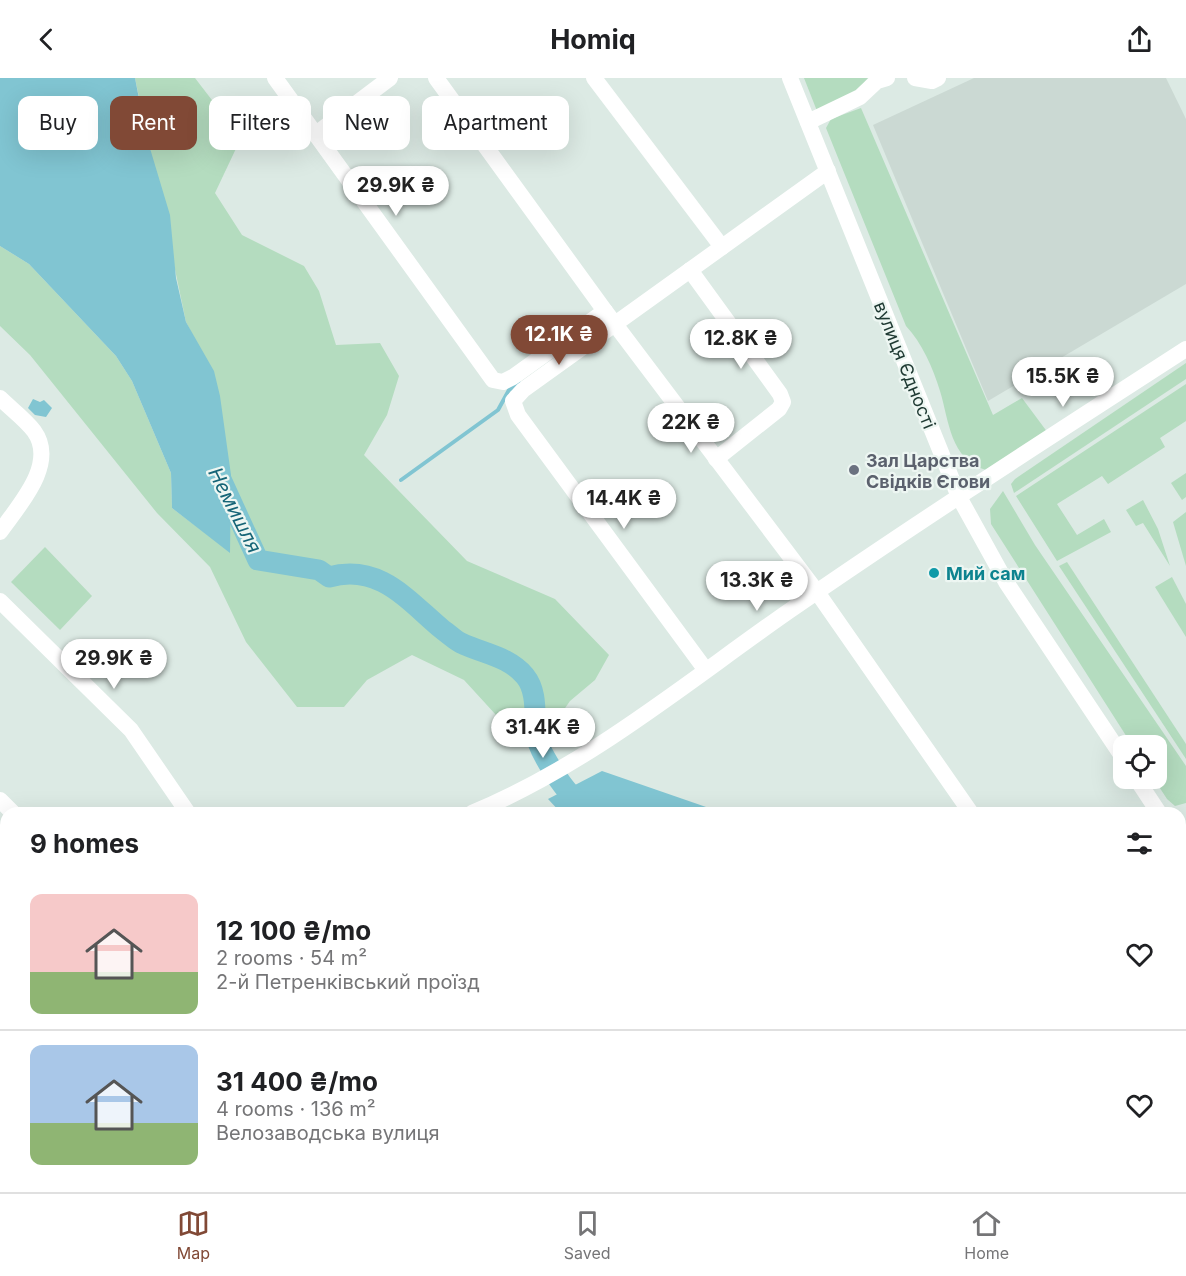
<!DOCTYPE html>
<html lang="en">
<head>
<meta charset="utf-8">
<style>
  body { margin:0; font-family:Inter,sans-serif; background:#f6f6f6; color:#202124; height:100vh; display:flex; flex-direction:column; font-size:22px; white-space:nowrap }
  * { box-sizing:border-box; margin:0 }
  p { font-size:20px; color:#757577 }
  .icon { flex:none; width:33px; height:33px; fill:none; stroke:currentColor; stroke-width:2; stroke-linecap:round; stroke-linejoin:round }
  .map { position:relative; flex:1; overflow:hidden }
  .drawer { position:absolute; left:0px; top:729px; width:1186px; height:386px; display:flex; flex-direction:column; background:#fff; border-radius:18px 18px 0 0; box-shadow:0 6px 24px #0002 }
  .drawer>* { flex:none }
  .banner { position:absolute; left:18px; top:18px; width:600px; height:54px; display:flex; gap:12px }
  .fabs { position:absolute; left:1113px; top:657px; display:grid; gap:12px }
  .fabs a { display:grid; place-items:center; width:54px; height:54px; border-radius:12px; background:#fff; box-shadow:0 6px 24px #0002; font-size:30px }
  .price { position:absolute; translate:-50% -51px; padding:0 14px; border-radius:21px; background:#fff; color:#222; font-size:20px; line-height:39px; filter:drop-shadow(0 2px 3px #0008) }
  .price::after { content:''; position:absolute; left:50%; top:36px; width:18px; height:14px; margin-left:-9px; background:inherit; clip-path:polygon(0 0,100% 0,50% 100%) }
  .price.active { background:#814936; color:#fff }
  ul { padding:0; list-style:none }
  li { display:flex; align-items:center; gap:18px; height:150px; padding:0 30px }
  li+li { border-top:2px solid #e0e0e0 }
  li span { display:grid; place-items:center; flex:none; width:168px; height:120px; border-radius:12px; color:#555 }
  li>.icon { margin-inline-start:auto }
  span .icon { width:72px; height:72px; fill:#fffc; stroke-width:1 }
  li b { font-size:26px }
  h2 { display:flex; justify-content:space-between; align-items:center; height:72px; padding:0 30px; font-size:26px }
  .chip { padding:0 21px; border-radius:12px; background:#fff; box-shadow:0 6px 24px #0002; font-size:21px; line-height:54px }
  .chip.active { background:#814936; color:#fff }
  header { display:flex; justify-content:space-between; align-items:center; height:78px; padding:0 30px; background:#fff; font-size:27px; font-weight:700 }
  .tabs { display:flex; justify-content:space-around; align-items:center; height:84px; border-top:2px solid #e0e0e0; background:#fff; font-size:16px; color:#757577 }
  .tabs a { display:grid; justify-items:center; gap:3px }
  .tabs .active { color:#814936 }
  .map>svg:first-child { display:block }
  .built { fill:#cbd9d3 }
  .green { fill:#b4dcbf }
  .water { fill:#81c5d2 }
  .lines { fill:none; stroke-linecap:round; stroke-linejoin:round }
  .stream { stroke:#81c5d2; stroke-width:4 }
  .river { stroke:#81c5d2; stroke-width:21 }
  .minor { stroke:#fff; stroke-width:16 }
  .worship-dot { fill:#6b7280; stroke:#edf6f2; stroke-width:2 }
  .culture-dot { fill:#0f9aa8; stroke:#edf6f2; stroke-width:2 }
  .labels { text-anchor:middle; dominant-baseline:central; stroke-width:4.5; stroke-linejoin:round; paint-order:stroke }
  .street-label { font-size:18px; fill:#1e3932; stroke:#edf6f2 }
  .worship-label { font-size:18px; font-weight:bold; fill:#5b616d; stroke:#edf6f2; text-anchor:start }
  .culture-label { font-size:18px; font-weight:bold; fill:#0d838f; stroke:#edf6f2; text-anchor:start }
  .water-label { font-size:20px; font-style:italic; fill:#166577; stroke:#edf6f2 }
</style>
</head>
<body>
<header><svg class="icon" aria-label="back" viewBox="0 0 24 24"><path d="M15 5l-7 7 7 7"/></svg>Homiq<svg class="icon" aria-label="share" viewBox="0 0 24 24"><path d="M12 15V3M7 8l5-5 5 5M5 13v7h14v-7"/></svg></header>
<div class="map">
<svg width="1186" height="1114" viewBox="0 0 1186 1114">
  <rect width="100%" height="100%" fill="#dceae4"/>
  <!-- built -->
  <g class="built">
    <polygon points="974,0 1166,0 1186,41 1186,206 988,323 873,47"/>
    <polygon points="6,930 6,1108 143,1109 131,1114 8,1114 0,1103 0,932"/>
  </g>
  <!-- green -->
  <g class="green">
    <polygon points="135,0 195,0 241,60 215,115 242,157 304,188 319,213 336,267 380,265 399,298 387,337 364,377 467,483 555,521 609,577 595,602 570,623 547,656 507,649 464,602 412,577 367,602 344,629 297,629 246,564 210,489 157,435 30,277 0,248 0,168 29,186 116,278 132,303 171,395 172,430 230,474 198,268 186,244"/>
    <polygon points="804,0 868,0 857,13 817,33"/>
    <path d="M861,30L993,337L1022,320L1048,355L986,392C950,382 949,342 940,313C933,290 922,265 906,248L826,50L831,41Z"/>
    <polygon points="1186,285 1186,301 1014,415 1011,406 1015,401"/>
    <polygon points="1186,306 1186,343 1160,360 1165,369 1108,406 1102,398 1057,426 1077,457 1104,441 1111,454 1057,483 1016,418"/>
    <polygon points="1186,395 1186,419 1182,422 1171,405"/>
    <polygon points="1003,413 1035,467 1186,688 1186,725 1175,728 1167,721 1154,701 1156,700 1156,668 1132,667 991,446 990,431"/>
    <polygon points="1143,422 1158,451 1170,488 1143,445 1136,448 1126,432"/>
    <polygon points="1186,434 1186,488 1173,444"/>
    <polygon points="45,469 92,518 60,552 11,504"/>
    <polygon points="1067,484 1186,666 1186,681 1059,488"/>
    <polygon points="1172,499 1186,526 1186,559 1155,509"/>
    <polygon points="686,1108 749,1109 756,1114 684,1114"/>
    <polygon points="969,1109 1075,1109 1078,1114 970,1114"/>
  </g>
  <!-- water -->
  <g class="water">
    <polygon points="0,0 135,0 146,57 170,137 176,200 186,244 214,293 220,318 231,397 230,475 172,430 171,395 132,303 116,278 29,186 0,168"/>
    <polygon points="33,321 40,324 44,322 52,330 46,339 35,337 28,330"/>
    <polygon points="602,693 709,730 716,735 561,735 548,721"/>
    <polygon points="969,1108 970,1114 756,1114 749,1109"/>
  </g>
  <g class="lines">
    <!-- stream -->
    <polyline class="stream" points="401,402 498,332 509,312 519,305"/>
    <!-- river -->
    <path class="river" d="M219,397L258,482L319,492L329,499C380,485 408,523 443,552C449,556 455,562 461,565C484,576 508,578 525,598C538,614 534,637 536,656C537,671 564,713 576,721C587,729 606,731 619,735"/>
    <!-- minor -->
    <g class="minor">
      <polyline points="275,0 493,302 503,304 513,299 605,233"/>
      <polyline points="436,0 605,233 817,514 971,735"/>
      <polyline points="594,0 722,169"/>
      <polyline points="790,0 959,419 1006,504 1124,681"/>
      <polyline points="915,0 932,3 938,0"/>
      <polyline points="808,44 860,19 877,3 887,0"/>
      <polyline points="316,56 390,0"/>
      <polyline points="690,192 780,316 783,324 779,331 716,381"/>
      <path d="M0,320C11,331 25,341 34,353C58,386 18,428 0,454"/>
      <polyline points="0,523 131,652 188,735"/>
      <polyline points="705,591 518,337 513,323 523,312 828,93"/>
      <polyline points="1136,700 1159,735"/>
      <polyline points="0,722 13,735"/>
      <path d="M472,735C588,687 687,604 789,533C919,443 1053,357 1186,271"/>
      <polyline points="1180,766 1186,774"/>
      <polyline points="0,914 6,919"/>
      <polyline points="1180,1035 1186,1042"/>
      <polyline points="258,1108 262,1114"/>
      <polyline points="443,1108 446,1114"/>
    </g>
  </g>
  <!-- markers -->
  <circle class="worship-dot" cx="854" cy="392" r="6"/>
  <circle class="culture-dot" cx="934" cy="495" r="6"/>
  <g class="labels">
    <!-- street labels -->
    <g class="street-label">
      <text transform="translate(905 287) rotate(68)">вулиця Єдності</text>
    </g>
    <!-- worship labels -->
    <g class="worship-label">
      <text x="866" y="382">Зал Царства<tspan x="866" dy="21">Свідків Єгови</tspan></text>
    </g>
    <!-- culture labels -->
    <g class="culture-label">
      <text x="946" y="495">Мий сам</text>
    </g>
    <!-- water labels -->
    <g class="water-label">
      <text transform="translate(235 432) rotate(63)">Немишля</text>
    </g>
  </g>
</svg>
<div class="fabs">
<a><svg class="icon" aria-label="locate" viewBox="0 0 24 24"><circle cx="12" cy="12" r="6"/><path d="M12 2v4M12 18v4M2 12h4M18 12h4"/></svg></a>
</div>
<b class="price" style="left:396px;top:139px">29.9K ₴</b>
<b class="price active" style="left:559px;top:288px">12.1K ₴</b>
<b class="price" style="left:741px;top:292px">12.8K ₴</b>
<b class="price" style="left:1063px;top:330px">15.5K ₴</b>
<b class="price" style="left:691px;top:376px">22K ₴</b>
<b class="price" style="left:624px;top:452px">14.4K ₴</b>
<b class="price" style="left:757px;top:534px">13.3K ₴</b>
<b class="price" style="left:114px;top:612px">29.9K ₴</b>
<b class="price" style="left:543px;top:681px">31.4K ₴</b>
<div class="banner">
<a class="chip">Buy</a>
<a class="chip active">Rent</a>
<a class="chip">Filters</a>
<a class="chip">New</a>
<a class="chip">Apartment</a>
</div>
<section class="drawer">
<h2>9 homes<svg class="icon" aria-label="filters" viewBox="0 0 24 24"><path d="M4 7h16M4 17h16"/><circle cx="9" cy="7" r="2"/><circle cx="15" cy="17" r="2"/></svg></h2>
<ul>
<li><span style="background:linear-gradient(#f6c9c9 65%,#8fb573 0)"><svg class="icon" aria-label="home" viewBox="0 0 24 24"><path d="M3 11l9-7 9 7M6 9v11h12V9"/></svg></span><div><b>12 100 ₴/mo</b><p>2 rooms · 54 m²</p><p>2-й Петренківський проїзд</p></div><svg class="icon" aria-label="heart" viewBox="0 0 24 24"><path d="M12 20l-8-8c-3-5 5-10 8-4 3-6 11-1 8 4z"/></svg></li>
<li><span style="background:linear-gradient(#a9c7e8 65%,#8fb573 0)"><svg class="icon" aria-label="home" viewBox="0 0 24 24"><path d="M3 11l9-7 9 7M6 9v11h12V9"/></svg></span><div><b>31 400 ₴/mo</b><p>4 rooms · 136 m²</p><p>Велозаводська вулиця</p></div><svg class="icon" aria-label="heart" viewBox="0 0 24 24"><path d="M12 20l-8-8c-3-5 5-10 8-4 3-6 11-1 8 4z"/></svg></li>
</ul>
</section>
</div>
<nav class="tabs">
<a class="active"><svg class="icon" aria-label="map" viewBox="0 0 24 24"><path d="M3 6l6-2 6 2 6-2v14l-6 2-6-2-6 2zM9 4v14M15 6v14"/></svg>Map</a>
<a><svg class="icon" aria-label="saved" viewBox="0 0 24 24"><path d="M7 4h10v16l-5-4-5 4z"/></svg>Saved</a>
<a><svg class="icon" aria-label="home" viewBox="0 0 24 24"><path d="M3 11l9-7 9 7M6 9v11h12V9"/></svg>Home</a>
</nav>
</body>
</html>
